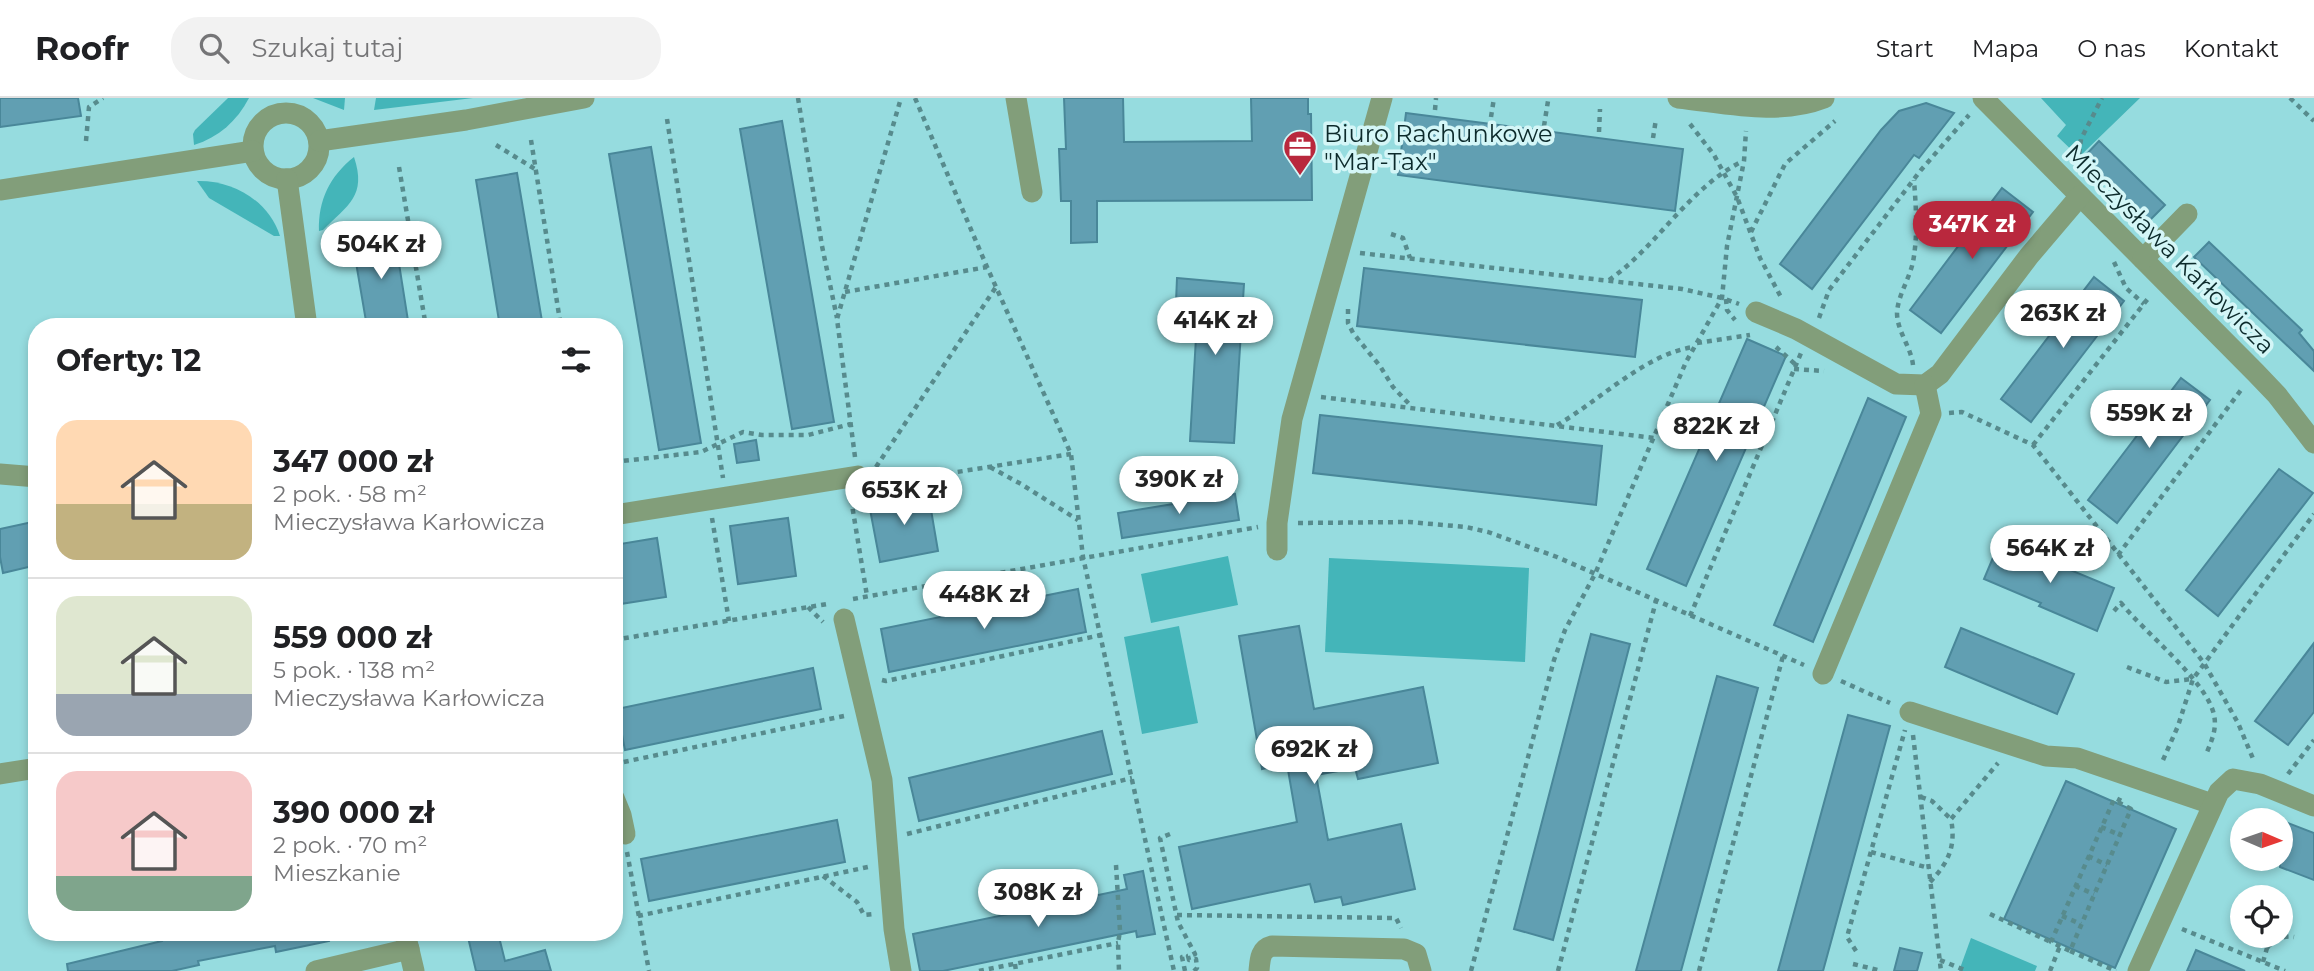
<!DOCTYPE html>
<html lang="pl">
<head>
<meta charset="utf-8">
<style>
  body { margin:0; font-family:Montserrat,sans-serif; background:#f2f2f2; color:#202124; height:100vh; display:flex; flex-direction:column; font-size:26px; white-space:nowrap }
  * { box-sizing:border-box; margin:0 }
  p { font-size:23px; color:#757577 }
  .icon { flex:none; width:38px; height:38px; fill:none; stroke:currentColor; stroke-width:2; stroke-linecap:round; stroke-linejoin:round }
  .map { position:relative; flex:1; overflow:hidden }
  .sheet { position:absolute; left:28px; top:220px; width:595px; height:623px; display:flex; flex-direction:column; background:#fff; border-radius:28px; box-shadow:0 4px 10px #0003 }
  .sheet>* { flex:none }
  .needle { width:46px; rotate:92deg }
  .tools { position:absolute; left:2230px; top:710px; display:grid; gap:14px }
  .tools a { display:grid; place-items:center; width:63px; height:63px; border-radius:50%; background:#fff; box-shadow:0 4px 10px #0003; font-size:35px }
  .price { position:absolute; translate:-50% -60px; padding:0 16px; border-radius:24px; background:#fff; color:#222; font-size:23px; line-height:46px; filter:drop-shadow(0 2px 4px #0008) }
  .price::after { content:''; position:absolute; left:50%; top:42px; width:21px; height:16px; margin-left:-10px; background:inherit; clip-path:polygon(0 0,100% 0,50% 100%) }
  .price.selected { background:#b9283d; color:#fff }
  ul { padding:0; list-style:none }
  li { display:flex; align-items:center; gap:21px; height:175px; padding:0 28px }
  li+li { border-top:2px solid #e0e0e0 }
  li span { display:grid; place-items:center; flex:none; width:196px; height:140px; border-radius:21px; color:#555 }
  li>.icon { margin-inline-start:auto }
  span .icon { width:84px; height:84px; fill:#fffc; stroke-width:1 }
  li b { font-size:30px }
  h2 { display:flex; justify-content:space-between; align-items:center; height:84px; padding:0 28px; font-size:30px }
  header { display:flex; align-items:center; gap:42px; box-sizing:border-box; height:98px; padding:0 35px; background:#fff; border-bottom:2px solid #e0e0e0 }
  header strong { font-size:33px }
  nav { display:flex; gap:38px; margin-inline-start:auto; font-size:24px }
  .search { width:490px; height:63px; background:#f2f2f2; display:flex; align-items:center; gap:18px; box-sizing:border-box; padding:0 24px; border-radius:28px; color:#757577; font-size:26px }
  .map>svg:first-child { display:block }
  .green { fill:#44b5b9 }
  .building { fill:#619fb2; stroke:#498799; stroke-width:2 }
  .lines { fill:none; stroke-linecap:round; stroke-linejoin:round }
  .path { stroke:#578b8d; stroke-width:4.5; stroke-dasharray:5 5; stroke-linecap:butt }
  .minor { stroke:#829e7a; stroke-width:21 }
  .labels { text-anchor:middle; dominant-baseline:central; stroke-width:7; stroke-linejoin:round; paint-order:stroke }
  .poi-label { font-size:24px; fill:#0c2a2b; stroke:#d4f6f7; text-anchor:start }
  .street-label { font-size:24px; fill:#0c2a2b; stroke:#d4f6f7 }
</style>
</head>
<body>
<header>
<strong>Roofr</strong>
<div class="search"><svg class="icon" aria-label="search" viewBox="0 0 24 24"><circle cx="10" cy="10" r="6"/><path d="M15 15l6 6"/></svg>Szukaj tutaj</div>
<nav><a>Start</a><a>Mapa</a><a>O nas</a><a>Kontakt</a></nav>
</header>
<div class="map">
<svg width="2314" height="873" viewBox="0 0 2314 873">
  <rect width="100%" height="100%" fill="#96dcdf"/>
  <!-- green -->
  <g class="green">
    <path d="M228,0H249C237,23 219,39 194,47L193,36L195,32Z"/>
    <polygon points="313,0 345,0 344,12"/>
    <polygon points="376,0 473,0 374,12"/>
    <polygon points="2041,0 2140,0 2079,59 2057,38 2066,27"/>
    <path d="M354,59C367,98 348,107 323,132L319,133C318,102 330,78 354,59Z"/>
    <path d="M197,83C233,82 269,103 280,138H274L209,100Z"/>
    <polygon points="1228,458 1238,507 1151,525 1141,476"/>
    <polygon points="1329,460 1529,470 1525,564 1325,554"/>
    <polygon points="1179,528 1198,625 1142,636 1124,539"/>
    <polygon points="1971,840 2037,868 2035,873 1959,873"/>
  </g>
  <!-- building -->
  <g class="building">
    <polygon points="0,0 78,0 81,18 0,29"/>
    <polygon points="1064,0 1123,0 1124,44 1252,43 1251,0 1308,0 1308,16 1311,16 1312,102 1097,103 1097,144 1071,145 1071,103 1061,103 1059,51 1066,51"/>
    <polygon points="1926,5 1954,15 1919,60 1914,57 1812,191 1780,166 1881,32 1899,13"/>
    <polygon points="1406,15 1683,51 1675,113 1398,77"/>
    <polygon points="782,23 834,324 792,331 740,31"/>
    <polygon points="2099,43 2165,107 2149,123 2083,60"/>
    <polygon points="651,49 701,345 659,352 609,56"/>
    <polygon points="517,75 543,229 500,229 476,82"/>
    <polygon points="2002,90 2033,114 1941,235 1910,212"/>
    <polygon points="394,134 409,229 367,229 352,141"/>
    <polygon points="2209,144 2302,232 2299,235 2314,253 2314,273 2194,159"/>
    <polygon points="1364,170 1642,202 1635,259 1357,228"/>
    <polygon points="2094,179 2124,203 2031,324 2001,301"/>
    <polygon points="1177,180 1244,186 1234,345 1190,343 1198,205 1176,204"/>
    <polygon points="1747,241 1786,258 1686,488 1647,471"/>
    <polygon points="2181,280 2210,302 2117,425 2088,402"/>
    <polygon points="1868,300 1906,319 1813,544 1774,527"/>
    <polygon points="1320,317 1602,348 1596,407 1313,375"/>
    <polygon points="756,342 759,362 737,365 734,346"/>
    <polygon points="2279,371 2313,395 2218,518 2186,492"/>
    <polygon points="928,394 938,453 880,464 869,406"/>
    <polygon points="1235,396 1239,422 1122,440 1118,415"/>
    <polygon points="788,420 796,478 738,486 730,428"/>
    <polygon points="37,423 37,467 3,475 0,459 0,431"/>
    <polygon points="657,440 666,499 614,507 614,447"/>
    <polygon points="2000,443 2114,490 2097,533 2039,508 2041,505 1984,481"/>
    <polygon points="1078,491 1086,534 889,574 881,531"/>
    <polygon points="1299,528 1314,611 1423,589 1438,665 1358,681 1355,670 1316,677 1328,742 1401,726 1415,791 1343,807 1341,799 1315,804 1310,786 1192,811 1179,749 1297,724 1287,666 1262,671 1239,538"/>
    <polygon points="1961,530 2074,576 2057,616 1945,569"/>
    <polygon points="1591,536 1630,546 1553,842 1514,831"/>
    <polygon points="2314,545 2314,614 2288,647 2255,623"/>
    <polygon points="813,570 821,611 625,652 617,611"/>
    <polygon points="1717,578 1758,590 1681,873 1636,873"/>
    <polygon points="1848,617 1890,628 1823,873 1778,873"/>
    <polygon points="1102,633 1112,676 919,723 909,680"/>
    <polygon points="2066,683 2176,731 2115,870 2004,821"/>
    <polygon points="837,722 845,764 649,803 641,761"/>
    <polygon points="2280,722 2314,735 2314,782 2280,769"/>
    <polygon points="1143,773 1155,836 1137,839 1136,833 943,873 920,873 913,836 1127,791 1124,777"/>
    <polygon points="160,835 328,835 329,843 276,854 275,848 198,863 199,867 172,873 68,873 67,866 162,843"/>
    <polygon points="467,835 498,835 505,863 545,852 551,873 476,873"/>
    <polygon points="1900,850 1922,855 1917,873 1894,873"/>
    <polygon points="2196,852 2245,873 2187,873"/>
  </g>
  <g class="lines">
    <!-- path -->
    <g class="path">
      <polyline points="798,0 822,148 837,220"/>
      <polyline points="915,0 987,169 1071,356 1083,459 1174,873"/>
      <polyline points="2290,0 2314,23"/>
      <polyline points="1435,12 1436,0"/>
      <polyline points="1491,19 1494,0"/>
      <polyline points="667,21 723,380"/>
      <polyline points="1690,26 1714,57 1737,99 1760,160 1782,201"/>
      <polyline points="1544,28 1548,3"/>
      <polyline points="1599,34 1600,11"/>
      <polyline points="1653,40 1656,21"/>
      <polyline points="531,42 561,229"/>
      <polyline points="86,43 89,9 103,0"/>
      <polyline points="496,47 535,71"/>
      <polyline points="2078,66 2081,41 2102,0"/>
      <polyline points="399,69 426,229"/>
      <polyline points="1751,134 1785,66 1835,23"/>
      <polyline points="1391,136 1403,140 1410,160"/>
      <polyline points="1360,155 1682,191 1722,200 1739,206"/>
      <polyline points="2114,164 2126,190 2144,206"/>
      <path d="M1609,182C1658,148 1688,90 1743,63"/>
      <polyline points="845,194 987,169"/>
      <polyline points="1726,201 1727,212 1735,222"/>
      <polyline points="1348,211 1348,225 1353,235 1380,268 1393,289 1412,309"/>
      <polyline points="1819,220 1829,192 1921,72 1969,17"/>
      <polyline points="1697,245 1750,237"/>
      <polyline points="1776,249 1796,267"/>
      <path d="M1913,267C1911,249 1897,233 1897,215C1898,197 1909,182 1913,164C1918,137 1916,109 1914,82"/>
      <polyline points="1794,271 1824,273"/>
      <polyline points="1321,299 1654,340"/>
      <polyline points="1949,315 1962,314 2033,347 2204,565 2238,625 2254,663"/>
      <path d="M1557,327C1598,304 1646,255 1694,249"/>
      <polyline points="2033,347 2150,198"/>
      <polyline points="855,359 837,221 901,0"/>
      <polyline points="614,364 701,354 743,334 762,337 808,337 851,326"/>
      <polyline points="876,369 996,189"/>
      <polyline points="990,369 1021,386 1078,422"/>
      <polyline points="879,378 900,383 1071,356"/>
      <polyline points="851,401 867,498"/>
      <polyline points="712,420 729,523"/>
      <polyline points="1298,425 1409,424 1466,429 1488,434 1557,459 1804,567"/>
      <polyline points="2118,457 2241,292"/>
      <polyline points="853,501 1258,429"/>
      <polyline points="808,509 823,524"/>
      <path d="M2114,513L2121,505C2144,534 2207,583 2214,617C2217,630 2212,642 2207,654"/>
      <polyline points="1690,518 1801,255"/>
      <polyline points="614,542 827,506"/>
      <polyline points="2127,569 2166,584 2192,581"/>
      <polyline points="882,582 886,583 1101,537"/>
      <polyline points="1841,583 1890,605"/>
      <polyline points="1913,637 1941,873"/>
      <polyline points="2163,662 2178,628 2193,581 2314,416"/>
      <polyline points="614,666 844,618"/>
      <polyline points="2288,676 2314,642"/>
      <polyline points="1921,699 1932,703 1951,721"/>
      <polyline points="2118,704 2131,711 2070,853 2051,844 2112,706 2114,702 2118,704 2121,698"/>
      <polyline points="2101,729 2120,737"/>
      <polyline points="907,736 1132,680"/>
      <polyline points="1170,736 1160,740 1178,824 1195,856 1188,858 1189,862 1196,861 1197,870 1194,873"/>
      <polyline points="627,754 649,873"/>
      <polyline points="1871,754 1929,770"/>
      <polyline points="2088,758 2107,767"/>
      <polyline points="1116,767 1120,833 1118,845 1119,873"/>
      <polyline points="823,778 857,804 864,817 874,816"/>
      <path d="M1930,784C1949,764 1956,748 1951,721L1998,665"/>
      <polyline points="2075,788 2094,796"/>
      <polyline points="2237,809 2242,814"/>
      <polyline points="1990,816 2051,844"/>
      <polyline points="1177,817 1396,820 1401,830"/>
      <polyline points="638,818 868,769"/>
      <polyline points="2062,818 2081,826"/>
      <polyline points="2182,831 2285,873"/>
      <path d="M2267,850C2274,842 2284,837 2294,839"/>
      <polyline points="1856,853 1847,839 1905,632"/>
      <polyline points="2070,853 2116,873"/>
      <polyline points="1940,862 1967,873"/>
      <polyline points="2263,864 2267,850 2264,838"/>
      <polyline points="1015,866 1016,873"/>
      <polyline points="1853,866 1882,873"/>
      <polyline points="979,873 1118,845"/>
      <polyline points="1185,873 1182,859 1188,858"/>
      <polyline points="1471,873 1554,562 1565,532 1595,476 1686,264 1722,200 1727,148 1744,63 1746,33"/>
      <polyline points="1558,873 1656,503"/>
      <polyline points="1699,873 1783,558"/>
      <polyline points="2050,873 2060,848"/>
    </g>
    <!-- minor -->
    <g class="minor">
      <polyline points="1016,0 1032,94"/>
      <path d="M1678,0C1726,5 1778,18 1824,0"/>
      <polyline points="1983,0 2256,275 2277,297 2314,345"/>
      <circle cx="286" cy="48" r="33"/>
      <polyline points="319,43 466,22 584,0"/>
      <polyline points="287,81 307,229"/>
      <polyline points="0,92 253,53"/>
      <polyline points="2143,161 2187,116"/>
      <polyline points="1756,214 1796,231 1896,286 1925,287 1940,276 2029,158 2080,98"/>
      <polyline points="0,376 37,379"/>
      <polyline points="614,417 858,378"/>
      <polyline points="1277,452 1277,425 1292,321 1382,0"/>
      <polyline points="844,521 882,682 894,831 901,873"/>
      <polyline points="1823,576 1931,316 1925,287"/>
      <polyline points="1910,614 2046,658 2077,660 2212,706"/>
      <polyline points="0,676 37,670"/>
      <polyline points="614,700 621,717 625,736"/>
      <polyline points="405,835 414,873"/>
      <polyline points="316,873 409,851"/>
      <path d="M1259,873C1260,862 1260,851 1272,848L1404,851L1416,856L1421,873"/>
      <polyline points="2138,873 2219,694 2233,681 2260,686 2314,708"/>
    </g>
  </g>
  <!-- icons -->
  <defs>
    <g id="office-pin" transform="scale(1.75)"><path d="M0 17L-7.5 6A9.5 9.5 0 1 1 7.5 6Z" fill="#b9283d" stroke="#d4f6f7"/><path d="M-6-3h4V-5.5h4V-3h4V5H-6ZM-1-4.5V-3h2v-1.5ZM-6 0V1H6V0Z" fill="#fff"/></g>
  </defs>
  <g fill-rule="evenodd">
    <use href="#office-pin" x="1300" y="49"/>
  </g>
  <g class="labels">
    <!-- poi labels -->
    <g class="poi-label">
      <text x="1324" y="35">Biuro Rachunkowe<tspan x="1324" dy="28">"Mar-Tax"</tspan></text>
    </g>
    <!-- street labels -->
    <g class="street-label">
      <text transform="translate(2170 151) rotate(45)">Mieczysława Karłowicza</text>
    </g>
  </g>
</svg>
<div class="tools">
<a><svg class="needle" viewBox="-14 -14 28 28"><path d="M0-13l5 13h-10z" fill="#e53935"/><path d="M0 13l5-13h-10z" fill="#757577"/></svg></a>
<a><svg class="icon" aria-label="locate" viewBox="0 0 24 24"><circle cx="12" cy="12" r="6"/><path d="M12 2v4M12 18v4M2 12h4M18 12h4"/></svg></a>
</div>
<b class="price selected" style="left:1972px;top:163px">347K zł</b>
<b class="price" style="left:381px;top:183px">504K zł</b>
<b class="price" style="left:2063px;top:252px">263K zł</b>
<b class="price" style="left:1215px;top:259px">414K zł</b>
<b class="price" style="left:2149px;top:352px">559K zł</b>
<b class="price" style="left:1716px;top:365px">822K zł</b>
<b class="price" style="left:1179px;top:418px">390K zł</b>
<b class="price" style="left:904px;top:429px">653K zł</b>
<b class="price" style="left:2050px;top:487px">564K zł</b>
<b class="price" style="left:984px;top:533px">448K zł</b>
<b class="price" style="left:1314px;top:688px">692K zł</b>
<b class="price" style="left:1038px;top:831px">308K zł</b>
<section class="sheet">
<h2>Oferty: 12<svg class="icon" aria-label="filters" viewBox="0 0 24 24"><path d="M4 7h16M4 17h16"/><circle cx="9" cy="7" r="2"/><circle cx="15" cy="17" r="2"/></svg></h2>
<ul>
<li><span style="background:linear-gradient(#ffd9b3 60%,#c2b280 0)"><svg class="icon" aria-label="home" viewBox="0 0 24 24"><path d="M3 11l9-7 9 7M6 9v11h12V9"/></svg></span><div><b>347 000 zł</b><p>2 pok. · 58 m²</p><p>Mieczysława Karłowicza</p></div></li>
<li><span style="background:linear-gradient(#dfe7d0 70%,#9aa5b1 0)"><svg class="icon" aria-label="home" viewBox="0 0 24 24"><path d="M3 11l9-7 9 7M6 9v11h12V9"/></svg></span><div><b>559 000 zł</b><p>5 pok. · 138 m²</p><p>Mieczysława Karłowicza</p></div></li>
<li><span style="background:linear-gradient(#f6c9c9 75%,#7fa58c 0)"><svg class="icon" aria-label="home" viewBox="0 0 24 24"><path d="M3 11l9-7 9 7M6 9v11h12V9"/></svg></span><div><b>390 000 zł</b><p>2 pok. · 70 m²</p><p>Mieszkanie</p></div></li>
</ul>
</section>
</div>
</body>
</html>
